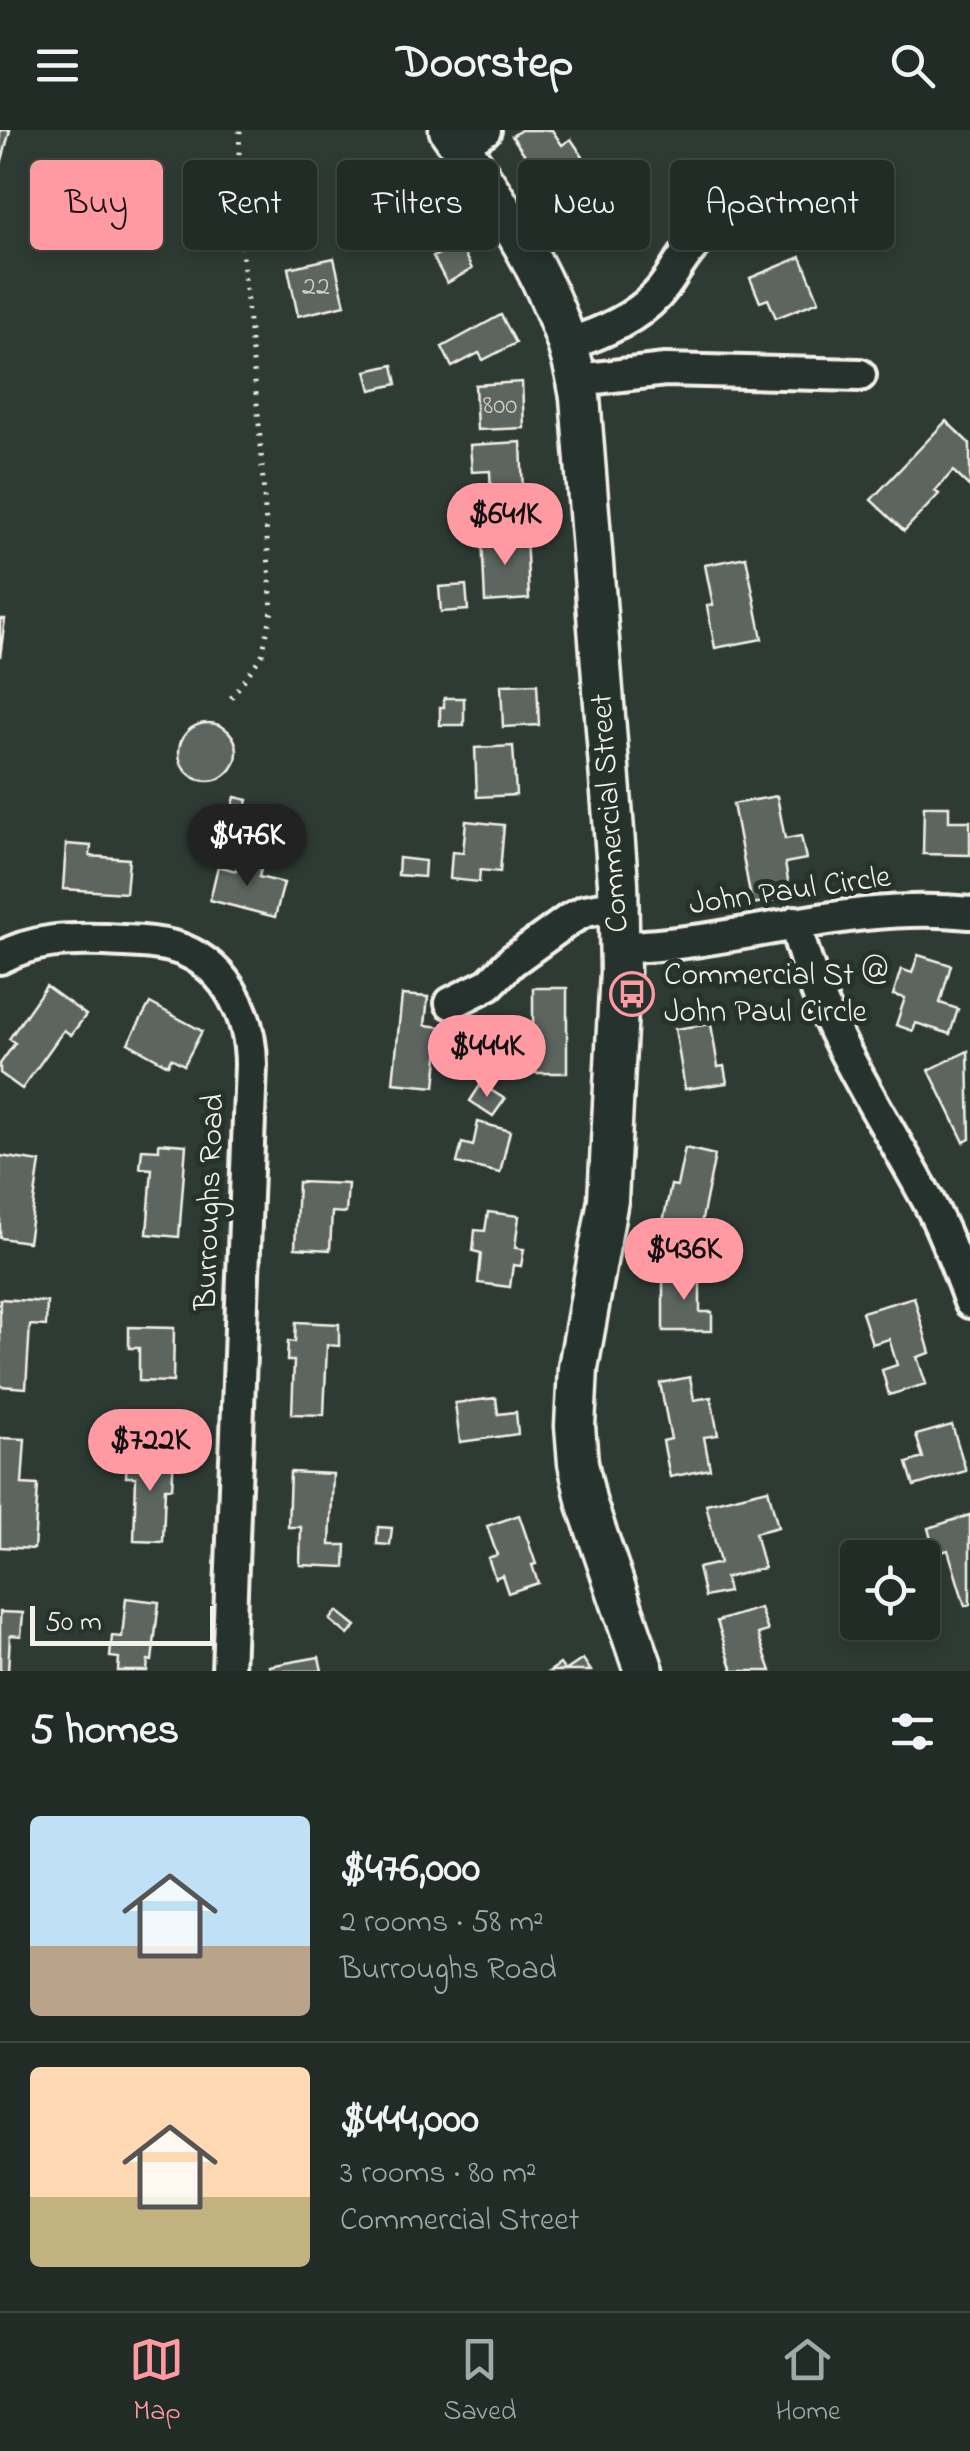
<!DOCTYPE html>
<html lang="en">
<head>
<meta charset="utf-8">
<style>
  body { margin:0; font-family:"Indie Flower",sans-serif; background:#2e3833; color:#f1f3f6; height:100vh; display:flex; flex-direction:column; font-size:38px; white-space:nowrap }
  * { box-sizing:border-box; margin:0 }
  p { font-size:32px; color:#a2a7a7 }
  .icon { flex:none; width:55px; height:55px; fill:none; stroke:currentColor; stroke-width:2; stroke-linecap:round; stroke-linejoin:round }
  .map { position:relative; height:1541px; overflow:hidden }
  .drawer { display:flex; flex-direction:column; background:#222c27; flex:1 }
  .drawer>* { flex:none }
  .guide { position:absolute; left:30px; top:30px; width:910px; height:90px; display:flex; gap:20px }
  .buttons { position:absolute; left:840px; top:1410px; display:grid; gap:20px }
  .buttons a { display:grid; place-items:center; width:100px; height:100px; border-radius:10px; background:#222c27; box-shadow:0 5px 15px #0003,0 0 0 2px #3f4844; font-size:50px }
  .scale { position:absolute; left:30px; bottom:25px; width:185px; box-sizing:border-box; padding-left:10px; border:5px solid #f4f1e8; border-top:0; font-size:28px; line-height:35px; white-space:nowrap; color:#f4f1e8; -webkit-text-stroke:8px #26332d; paint-order:stroke }
  .price { position:absolute; translate:-50% -85px; padding:0 22px; border-radius:35px; background:#ff9aa2; color:#111; font-size:32px; line-height:65px; filter:drop-shadow(0 2px 5px #0008) }
  .price::after { content:''; position:absolute; left:50%; top:60px; width:30px; height:22px; margin-left:-15px; background:inherit; clip-path:polygon(0 0,100% 0,50% 100%) }
  .price.on { background:#222; color:#fff }
  ul { padding:0; list-style:none }
  li { display:flex; align-items:center; gap:30px; height:250px; padding:0 30px }
  li+li { border-top:2px solid #3f4844 }
  li span { display:grid; place-items:center; flex:none; width:280px; height:200px; border-radius:10px; color:#555 }
  li>.icon { margin-inline-start:auto }
  span .icon { width:120px; height:120px; fill:#fffc; stroke-width:1 }
  li b { font-size:42px }
  h2 { display:flex; justify-content:space-between; align-items:center; height:120px; padding:0 30px; font-size:42px }
  .tag { padding:0 35px; border-radius:10px; background:#222c27; box-shadow:0 5px 15px #0003,0 0 0 2px #3f4844; font-size:35px; line-height:90px }
  .tag.on { background:#ff9aa2; color:#111 }
  header { display:flex; justify-content:space-between; align-items:center; height:130px; padding:0 30px; background:#222c27; font-size:45px; font-weight:700 }
  .tabs { display:flex; justify-content:space-around; align-items:center; height:140px; border-top:2px solid #3f4844; background:#222c27; font-size:28px; color:#a2a7a7 }
  .tabs a { display:grid; justify-items:center; gap:5px }
  .tabs .on { color:#ff9aa2 }
  .map>svg:first-child { display:block }
  .building { fill:#5c655e; stroke:#f4f1e8; stroke-width:2.5 }
  .lines { fill:none; stroke-linecap:round; stroke-linejoin:round }
  .minor-casing { stroke:#f4f1e8; stroke-width:38 }
  .major-casing { stroke:#f4f1e8; stroke-width:45 }
  .path { stroke:#f4f1e8; stroke-width:5; stroke-dasharray:2.5 8; stroke-linecap:butt }
  .minor { stroke:#26332d; stroke-width:30 }
  .major { stroke:#26332d; stroke-width:38 }
  .labels { text-anchor:middle; dominant-baseline:central; stroke-width:10; stroke-linejoin:round; paint-order:stroke }
  .number-label { font-size:28px; fill:#cecec6 }
  .street-label { font-size:32px; fill:#f4f1e8; stroke:#26332d }
  .poi-label { font-size:32px; fill:#f4f1e8; stroke:#26332d; text-anchor:start }
</style>
</head>
<body>
<header><svg class="icon" aria-label="menu" viewBox="0 0 24 24"><path d="M4 6h16M4 12h16M4 18h16"/></svg>Doorstep<svg class="icon" aria-label="search" viewBox="0 0 24 24"><circle cx="10" cy="10" r="6"/><path d="M15 15l6 6"/></svg></header>
<div class="map">
<svg width="970" height="1541" viewBox="0 0 970 1541">
  <rect width="100%" height="100%" fill="#2e3b34"/>
  <filter id="ink" filterUnits="userSpaceOnUse"><feTurbulence type="fractalNoise" baseFrequency=".01" numOctaves="2"/><feDisplacementMap in="SourceGraphic" scale="20" xChannelSelector="R" yChannelSelector="G"/><feConvolveMatrix kernelMatrix="1 2 1 2 8 2 1 2 1" color-interpolation-filters="sRGB"/></filter>
  <g filter="url(#ink)">
    <!-- building -->
    <g class="building">
      <polygon points="0,0 10,0 0,38"/>
      <polygon points="521,0 552,0 562,15 571,9 583,27 544,53 512,6"/>
      <polygon points="685,30 716,37 708,73 677,66"/>
      <polygon points="452,53 460,67 446,75 437,61"/>
      <polygon points="459,114 472,139 447,153 433,127"/>
      <polygon points="801,127 819,171 776,188 768,169 760,172 750,148"/>
      <polygon points="334,128 345,175 298,186 288,138"/>
      <polygon points="501,185 516,213 483,230 479,223 452,237 442,217"/>
      <polygon points="393,235 397,254 371,260 366,241"/>
      <polygon points="522,252 524,298 477,300 475,255"/>
      <polygon points="946,291 970,314 970,357 953,341 935,361 939,364 904,401 871,370"/>
      <polygon points="521,312 524,389 492,390 490,341 472,342 470,315"/>
      <polygon points="526,404 529,469 485,472 482,406"/>
      <polygon points="746,427 762,509 715,518 707,476 713,475 705,435"/>
      <polygon points="466,455 468,480 441,482 439,457"/>
      <polygon points="0,489 5,489 0,527"/>
      <polygon points="537,554 539,595 503,597 501,555"/>
      <polygon points="444,568 464,568 464,595 440,595 440,577 444,577"/>
      <circle cx="208" cy="622" r="29"/>
      <polygon points="513,616 516,665 477,667 475,618"/>
      <polygon points="777,666 785,709 801,706 806,729 785,733 791,767 752,774 733,674"/>
      <polygon points="235,667 248,670 240,700 227,697"/>
      <polygon points="924,676 949,676 949,691 970,691 970,725 923,724"/>
      <polygon points="466,691 504,695 500,742 480,740 479,752 450,749 452,722 463,723"/>
      <polygon points="66,714 91,716 90,726 129,729 126,763 63,759"/>
      <polygon points="399,728 425,731 424,747 398,745"/>
      <polygon points="239,729 262,735 259,747 284,753 275,787 210,770 218,736 236,741"/>
      <polygon points="918,825 951,835 940,873 958,879 950,904 916,893 913,901 896,895 905,868 893,865 901,839 912,843"/>
      <polygon points="46,856 86,885 71,905 64,900 22,959 0,943 0,934 15,913 9,909"/>
      <rect x="533" y="858" width="34" height="85"/>
      <polygon points="402,865 428,867 425,895 441,897 435,957 393,953"/>
      <polygon points="150,873 202,901 184,935 171,928 168,935 128,913"/>
      <polygon points="711,894 718,937 724,936 727,953 685,959 675,899"/>
      <polygon points="968,921 970,1009 964,1012 929,940"/>
      <polygon points="481,954 505,969 493,986 470,971"/>
      <polygon points="478,992 510,1001 500,1043 457,1033 462,1013 473,1016"/>
      <polygon points="159,1013 186,1015 179,1107 147,1104 152,1039 140,1038 142,1019 159,1020"/>
      <polygon points="685,1018 715,1025 698,1109 661,1101 671,1055 677,1056"/>
      <polygon points="0,1026 40,1032 28,1112 0,1108"/>
      <polygon points="298,1052 348,1054 346,1083 332,1082 330,1120 295,1118"/>
      <polygon points="488,1082 519,1086 515,1118 524,1119 521,1136 513,1135 510,1157 478,1153 481,1123 473,1121 475,1100 485,1101"/>
      <polygon points="663,1141 700,1141 700,1182 712,1182 712,1201 663,1201"/>
      <polygon points="914,1167 930,1223 917,1227 926,1254 889,1265 882,1240 897,1235 889,1209 872,1214 862,1182"/>
      <polygon points="0,1169 47,1172 46,1196 30,1195 26,1258 0,1256"/>
      <polygon points="296,1192 339,1194 339,1216 327,1215 324,1285 292,1284 294,1231 287,1231 288,1211 295,1212"/>
      <polygon points="129,1197 174,1198 173,1252 139,1251 139,1218 129,1218"/>
      <polygon points="690,1247 694,1270 711,1267 718,1305 704,1307 710,1339 670,1347 663,1311 671,1309 660,1253"/>
      <polygon points="496,1268 498,1284 516,1282 518,1304 460,1312 455,1273"/>
      <polygon points="952,1295 966,1341 914,1356 907,1333 923,1328 916,1305"/>
      <polygon points="0,1308 25,1309 22,1354 38,1355 34,1419 0,1417"/>
      <polygon points="127,1324 174,1326 172,1358 165,1358 163,1412 134,1411 136,1347 126,1347"/>
      <polygon points="290,1342 333,1344 330,1415 346,1415 345,1437 300,1435 301,1397 288,1397"/>
      <polygon points="768,1359 778,1397 755,1403 764,1438 725,1448 728,1462 705,1467 698,1438 720,1433 706,1374"/>
      <polygon points="519,1385 536,1434 532,1435 538,1453 508,1463 502,1445 495,1448 488,1428 497,1425 487,1396"/>
      <polygon points="970,1385 970,1475 965,1476 948,1420 935,1424 928,1398"/>
      <polygon points="378,1397 392,1398 390,1415 377,1414"/>
      <polygon points="126,1468 159,1472 152,1531 148,1530 147,1541 118,1541 119,1528 110,1527 112,1506 122,1507"/>
      <polygon points="760,1478 768,1501 758,1504 771,1541 733,1541 717,1491"/>
      <polygon points="337,1481 356,1496 348,1505 330,1490"/>
      <polygon points="0,1482 23,1483 21,1506 10,1505 8,1541 0,1541"/>
      <polygon points="319,1527 322,1541 270,1541 269,1536"/>
      <polygon points="583,1529 591,1541 550,1541 560,1534 565,1541"/>
    </g>
    <g class="lines">
      <!-- minor casing -->
      <g class="minor-casing">
        <g id="minor">
          <polyline points="460,15 485,0"/>
          <path d="M568,214C600,204 633,190 656,166C676,146 685,113 713,102C728,97 751,101 767,101"/>
          <polyline points="578,250 665,240 860,245"/>
          <path d="M795,792C819,897 884,986 933,1080C948,1110 959,1141 970,1172"/>
          <path d="M620,817C739,815 846,770 970,783"/>
          <path d="M0,828C34,809 69,809 106,810C131,812 160,811 183,820C229,839 251,889 251,935L228,1541"/>
          <polyline points="451,873 489,854 512,831 570,789 585,781 619,775"/>
        </g>
      </g>
      <!-- major casing -->
      <g class="major-casing">
        <path id="major" d="M449,0C505,80 564,169 580,267L618,752L620,841L608,1070L578,1238L575,1296L578,1333L587,1374L644,1541"/>
      </g>
      <!-- path -->
      <polyline class="path" points="231,568 262,525 272,481 259,294 237,69 240,0"/>
      <!-- minor -->
      <use href="#minor" class="minor"/>
      <!-- major -->
      <use href="#major" class="major"/>
    </g>
  </g>
  <!-- icons -->
  <defs>
    <g id="bus-ring" transform="scale(2.25)"><circle r="9.5" fill="#26332d" stroke="#ff9aa2" stroke-width="1.5"/><path d="M-5-6H5V4H4V6H2V4H-2V6H-4V4H-5ZM-3.5-4V0h7V-4ZM-3.5 1.2v1.5H-2V1.2ZM2 1.2v1.5H3.5V1.2Z" fill="#ff9aa2"/></g>
  </defs>
  <g fill-rule="evenodd">
    <use href="#bus-ring" x="632" y="864"/>
  </g>
  <g class="labels">
    <!-- number labels -->
    <g class="number-label">
      <text x="316" y="157">22</text>
      <text x="500" y="276">800</text>
    </g>
    <!-- street labels -->
    <g class="street-label">
      <text transform="translate(611 683) rotate(-94)">Commercial Street</text>
      <text transform="translate(790 762) rotate(-8)">John Paul Circle</text>
      <text transform="translate(211 1072) rotate(-88)">Burroughs Road</text>
    </g>
    <!-- poi labels -->
    <g class="poi-label">
      <text x="664" y="846">Commercial St @<tspan x="664" dy="37">John Paul Circle</tspan></text>
    </g>
  </g>
</svg>
<div class="buttons">
<a><svg class="icon" aria-label="locate" viewBox="0 0 24 24"><circle cx="12" cy="12" r="6"/><path d="M12 2v4M12 18v4M2 12h4M18 12h4"/></svg></a>
</div>
<div class="scale">50 m</div>
<b class="price" style="left:505px;top:438px">$641K</b>
<b class="price on" style="left:247px;top:759px">$476K</b>
<b class="price" style="left:487px;top:970px">$444K</b>
<b class="price" style="left:684px;top:1173px">$436K</b>
<b class="price" style="left:150px;top:1364px">$722K</b>
<div class="guide">
<a class="tag on">Buy</a>
<a class="tag">Rent</a>
<a class="tag">Filters</a>
<a class="tag">New</a>
<a class="tag">Apartment</a>
</div>
</div>
<section class="drawer">
<h2>5 homes<svg class="icon" aria-label="filters" viewBox="0 0 24 24"><path d="M4 7h16M4 17h16"/><circle cx="9" cy="7" r="2"/><circle cx="15" cy="17" r="2"/></svg></h2>
<ul>
<li><span style="background:linear-gradient(#bfe0f5 65%,#b9a48a 0)"><svg class="icon" aria-label="home" viewBox="0 0 24 24"><path d="M3 11l9-7 9 7M6 9v11h12V9"/></svg></span><div><b>$476,000</b><p>2 rooms · 58 m²</p><p>Burroughs Road</p></div></li>
<li><span style="background:linear-gradient(#ffd9b3 65%,#c2b280 0)"><svg class="icon" aria-label="home" viewBox="0 0 24 24"><path d="M3 11l9-7 9 7M6 9v11h12V9"/></svg></span><div><b>$444,000</b><p>3 rooms · 80 m²</p><p>Commercial Street</p></div></li>
</ul>
</section>
<nav class="tabs">
<a class="on"><svg class="icon" aria-label="map" viewBox="0 0 24 24"><path d="M3 6l6-2 6 2 6-2v14l-6 2-6-2-6 2zM9 4v14M15 6v14"/></svg>Map</a>
<a><svg class="icon" aria-label="saved" viewBox="0 0 24 24"><path d="M7 4h10v16l-5-4-5 4z"/></svg>Saved</a>
<a><svg class="icon" aria-label="home" viewBox="0 0 24 24"><path d="M3 11l9-7 9 7M6 9v11h12V9"/></svg>Home</a>
</nav>
</body>
</html>
